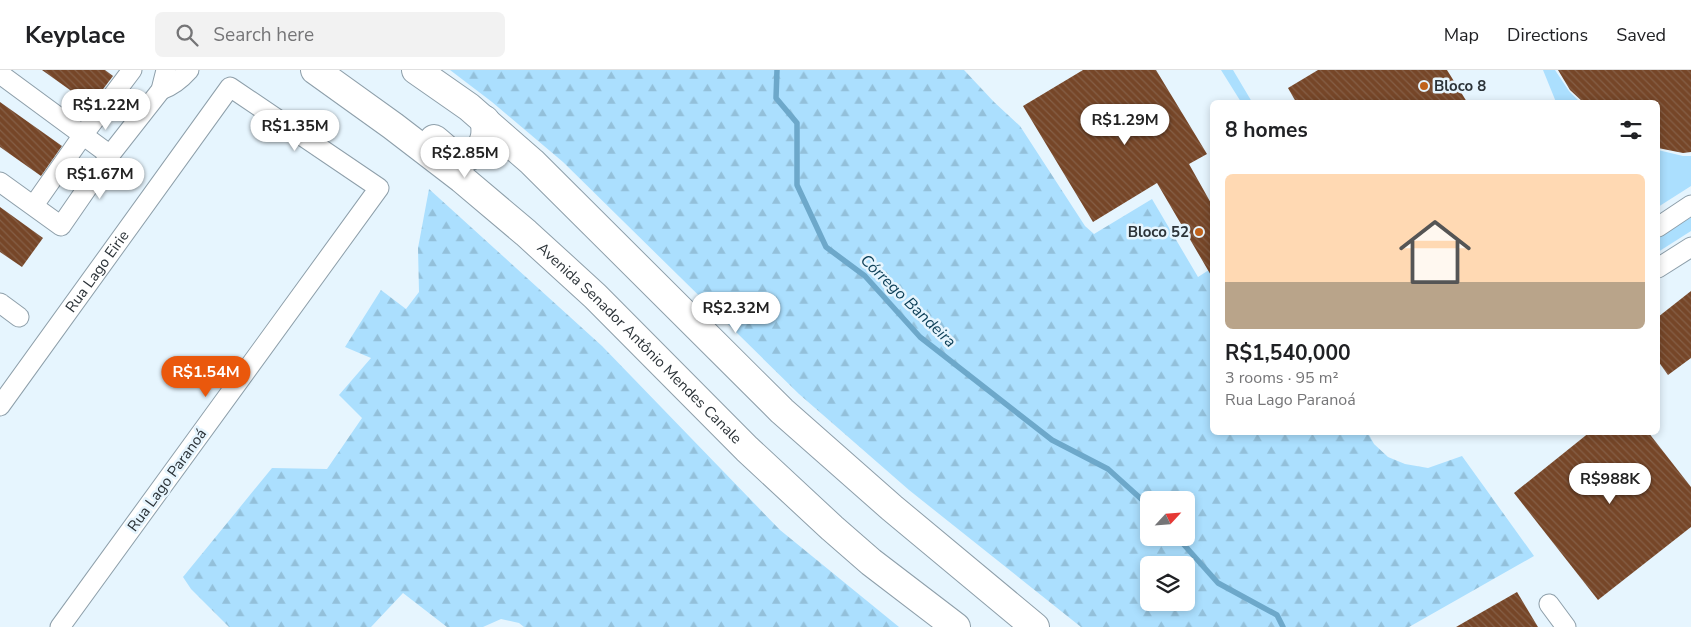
<!DOCTYPE html>
<html lang="en">
<head>
<meta charset="utf-8">
<style>
  body { margin:0; font-family:"Nunito Sans",sans-serif; background:#f2f2f2; color:#202124; height:100vh; display:flex; flex-direction:column; font-size:19px; white-space:nowrap }
  * { box-sizing:border-box; margin:0 }
  p { font-size:16px; color:#757577 }
  .icon { flex:none; width:28px; height:28px; fill:none; stroke:currentColor; stroke-width:2; stroke-linecap:round; stroke-linejoin:round }
  .map { position:relative; flex:1; overflow:hidden }
  .panel { position:absolute; left:1210px; top:30px; width:450px; height:335px; display:flex; flex-direction:column; background:#fff; border-radius:8px; box-shadow:0 2px 8px #0003 }
  .panel>* { flex:none }
  .needle { width:32px; rotate:64deg }
  .controls { position:absolute; left:1140px; top:421px; display:grid; gap:10px }
  .controls a { display:grid; place-items:center; width:55px; height:55px; border-radius:8px; background:#fff; box-shadow:0 2px 8px #0003; font-size:25px }
  .price { position:absolute; translate:-50% -42px; padding:0 11px; border-radius:18px; background:#fff; color:#222; font-size:16px; line-height:32px; filter:drop-shadow(0 1px 2px #0008) }
  .price::after { content:''; position:absolute; left:50%; top:30px; width:15px; height:11px; margin-left:-8px; background:inherit; clip-path:polygon(0 0,100% 0,50% 100%) }
  .price.on { background:#ea580c; color:#fff }
  ul { padding:0; list-style:none }
  li { display:grid; align-content:center; gap:10px; height:265px; padding:0 15px }
  li span { display:grid; place-items:center; height:155px; border-radius:8px; color:#555 }
  li>.icon { margin-inline-start:auto }
  span .icon { width:90px; height:90px; fill:#fffc; stroke-width:1 }
  li b { font-size:21px }
  h2 { display:flex; justify-content:space-between; align-items:center; height:60px; padding:0 15px; font-size:21px }
  header { display:flex; align-items:center; gap:30px; box-sizing:border-box; height:70px; padding:0 25px; background:#fff; border-bottom:1px solid #e0e0e0 }
  header strong { font-size:24px }
  nav { display:flex; gap:28px; margin-inline-start:auto; font-size:18px }
  .search { width:350px; height:45px; background:#f2f2f2; display:flex; align-items:center; gap:12px; box-sizing:border-box; padding:0 18px; border-radius:8px; color:#757577; font-size:19px }
  .map>svg:first-child { display:block }
  .green { fill:#abdffe }
  .forest { fill:url(#forest-firs); fill-rule:evenodd }
  .lines { fill:none; stroke-linecap:round; stroke-linejoin:round }
  .stream { stroke:#6da8ca; stroke-width:5.5 }
  .building { fill:url(#building-back-hatch) }
  .minor-casing { stroke:#8e9faa; stroke-width:21 }
  .secondary-casing { stroke:#8e9faa; stroke-width:30 }
  .minor { stroke:#fff; stroke-width:19 }
  .secondary { stroke:#fff; stroke-width:28 }
  .poi-dot { fill:#c0621a; stroke:#e6f5fe; stroke-width:2 }
  .labels { text-anchor:middle; dominant-baseline:central; stroke-width:5; stroke-linejoin:round; paint-order:stroke }
  .poi-label { font-size:15px; font-weight:bold; fill:#2c3338; stroke:#e6f5fe; text-anchor:start }
  .street-label { font-size:15px; fill:#2c3338; stroke:#e6f5fe }
  .water-label { font-size:16px; font-style:italic; fill:#0e4058; stroke:#e6f5fe }
</style>
</head>
<body>
<header>
<strong>Keyplace</strong>
<div class="search"><svg class="icon" aria-label="search" viewBox="0 0 24 24"><circle cx="10" cy="10" r="6"/><path d="M15 15l6 6"/></svg>Search here</div>
<nav><a>Map</a><a>Directions</a><a>Saved</a></nav>
</header>
<div class="map">
<svg width="1691" height="557" viewBox="0 0 1691 557">
  <defs>
    <pattern id="forest-firs" width="22" height="20" patternUnits="userSpaceOnUse" patternTransform="scale(1.25)"><rect width="22" height="20" fill="#abdffe"/><path d="M5 1l3.5 6h-7zM16 11l3.5 6h-7z" fill="#93c0da"/></pattern>
    <pattern id="building-back-hatch" width="6" height="6" patternUnits="userSpaceOnUse" patternTransform="scale(1.25)"><rect width="6" height="6" fill="#764628"/><path d="M-1 5l2 2M0 0l6 6M5-1l2 2" fill="none" stroke="#855f47"/></pattern>
  </defs>
  <rect width="100%" height="100%" fill="#e6f5fe"/>
  <!-- green -->
  <g class="green">
    <polygon points="1221,0 1233,0 1252,32 1241,32"/>
    <polygon points="1543,0 1555,0 1569,21 1580,32 1556,32"/>
    <polygon points="1658,80 1683,86 1691,86 1691,116 1658,137"/>
    <polygon points="1691,147 1691,161 1658,182 1658,168"/>
  </g>
  <!-- forest -->
  <g class="forest">
    <path d="M450,0H964L994,32L1020,56L1085,156L1094,164L1152,129L1198,207L1212,198V362L1368,363L1374,374L1388,387L1405,394L1428,398L1462,386L1534,486L1409,557H1081L909,420L799,324L563,92L492,32ZM1149,430H1186V468H1149ZM1149,495H1186V532H1149Z"/>
    <polygon points="429,119 602,276 780,460 899,557 524,557 519,553 501,549 483,557 447,557 403,523 371,557 229,557 191,519 183,507 272,398 327,399 362,348 339,325 371,288 345,277 381,220 406,239 419,222 418,178"/>
  </g>
  <g class="lines">
    <!-- stream -->
    <g class="stream">
      <polyline points="777,0 776,28 797,53 797,115 826,177 865,206 920,267 1052,370 1108,399 1149,436"/>
      <polyline points="1178,468 1218,513 1277,545 1283,557"/>
    </g>
  </g>
  <!-- building -->
  <g class="building">
    <polygon points="42,0 105,0 113,6 91,35"/>
    <polygon points="1083,0 1156,0 1207,84 1189,94 1212,135 1212,207 1157,113 1093,152 1023,36"/>
    <polygon points="1318,0 1447,0 1467,32 1296,32 1288,18"/>
    <polygon points="1558,0 1691,0 1691,82 1683,83 1658,78 1658,32 1583,32 1570,20"/>
    <polygon points="0,32 62,76 41,106 0,77"/>
    <polygon points="0,137 43,168 22,197 0,182"/>
    <polygon points="1691,221 1691,288 1668,305 1658,291 1658,247"/>
    <polygon points="1590,362 1648,362 1691,417 1691,457 1598,530 1514,423"/>
    <polygon points="1517,522 1538,557 1456,557"/>
  </g>
  <g class="lines">
    <!-- minor casing -->
    <g class="minor-casing">
      <g id="minor">
        <polyline points="0,4 110,85"/>
        <path d="M161,20C173,16 181,9 189,0"/>
        <polyline points="0,112 61,156 110,85 161,20 166,0"/>
        <polyline points="34,135 83,65 132,0"/>
        <polyline points="1658,157 1691,135"/>
        <polyline points="1658,198 1691,177"/>
        <polyline points="0,233 19,247"/>
        <path id="s1" d="M0,336L230,17L379,118L60,557"/>
        <polyline points="1549,534 1566,557"/>
      </g>
    </g>
    <!-- secondary casing -->
    <g class="secondary-casing">
      <g id="secondary">
        <path id="s2" d="M315,0L393,56L462,109L526,163L595,226L747,379L832,458L871,492L956,557"/>
        <polyline points="416,0 469,37 532,92 782,341 892,438 1035,557"/>
        <path d="M434,69C441,74 448,82 456,86C469,92 483,79 485,66C486,61 485,55 485,50"/>
      </g>
    </g>
    <!-- minor -->
    <use href="#minor" class="minor"/>
    <!-- secondary -->
    <use href="#secondary" class="secondary"/>
  </g>
  <!-- markers -->
  <g class="poi-dot">
    <circle cx="1424" cy="16" r="5"/>
    <circle cx="1199" cy="162" r="5"/>
  </g>
  <g class="labels">
    <!-- poi labels -->
    <g class="poi-label">
      <text x="1434" y="16">Bloco 8</text>
      <text x="1189" y="162" text-anchor="end">Bloco 52</text>
    </g>
    <!-- street labels -->
    <g class="street-label">
      <text stroke="none"><textPath href="#s1" startOffset="166">Rua Lago Eirie</textPath></text>
      <text stroke="none"><textPath href="#s2" startOffset="425">Avenida Senador Antônio Mendes Canale</textPath></text>
      <text transform="translate(167 410) rotate(-54)">Rua Lago Paranoá</text>
    </g>
    <!-- water labels -->
    <g class="water-label">
      <text transform="translate(908 231) rotate(44)">Córrego Bandeira</text>
    </g>
  </g>
</svg>
<div class="controls">
<a><svg class="needle" viewBox="-14 -14 28 28"><path d="M0-13l5 13h-10z" fill="#e53935"/><path d="M0 13l5-13h-10z" fill="#757577"/></svg></a>
<a><svg class="icon" aria-label="layers" viewBox="0 0 24 24"><path d="M12 4l9 5-9 5-9-5zM3 14l9 5 9-5"/></svg></a>
</div>
<b class="price" style="left:106px;top:61px">R$1.22M</b>
<b class="price" style="left:1125px;top:76px">R$1.29M</b>
<b class="price" style="left:295px;top:82px">R$1.35M</b>
<b class="price" style="left:465px;top:109px">R$2.85M</b>
<b class="price" style="left:100px;top:130px">R$1.67M</b>
<b class="price" style="left:736px;top:264px">R$2.32M</b>
<b class="price on" style="left:206px;top:328px">R$1.54M</b>
<b class="price" style="left:1610px;top:435px">R$988K</b>
<section class="panel">
<h2>8 homes<svg class="icon" aria-label="filters" viewBox="0 0 24 24"><path d="M4 7h16M4 17h16"/><circle cx="9" cy="7" r="2"/><circle cx="15" cy="17" r="2"/></svg></h2>
<ul>
<li><span style="background:linear-gradient(#ffd9b3 70%,#b9a48a 0)"><svg class="icon" aria-label="home" viewBox="0 0 24 24"><path d="M3 11l9-7 9 7M6 9v11h12V9"/></svg></span><div><b>R$1,540,000</b><p>3 rooms · 95 m²</p><p>Rua Lago Paranoá</p></div></li>
</ul>
</section>
</div>
</body>
</html>
